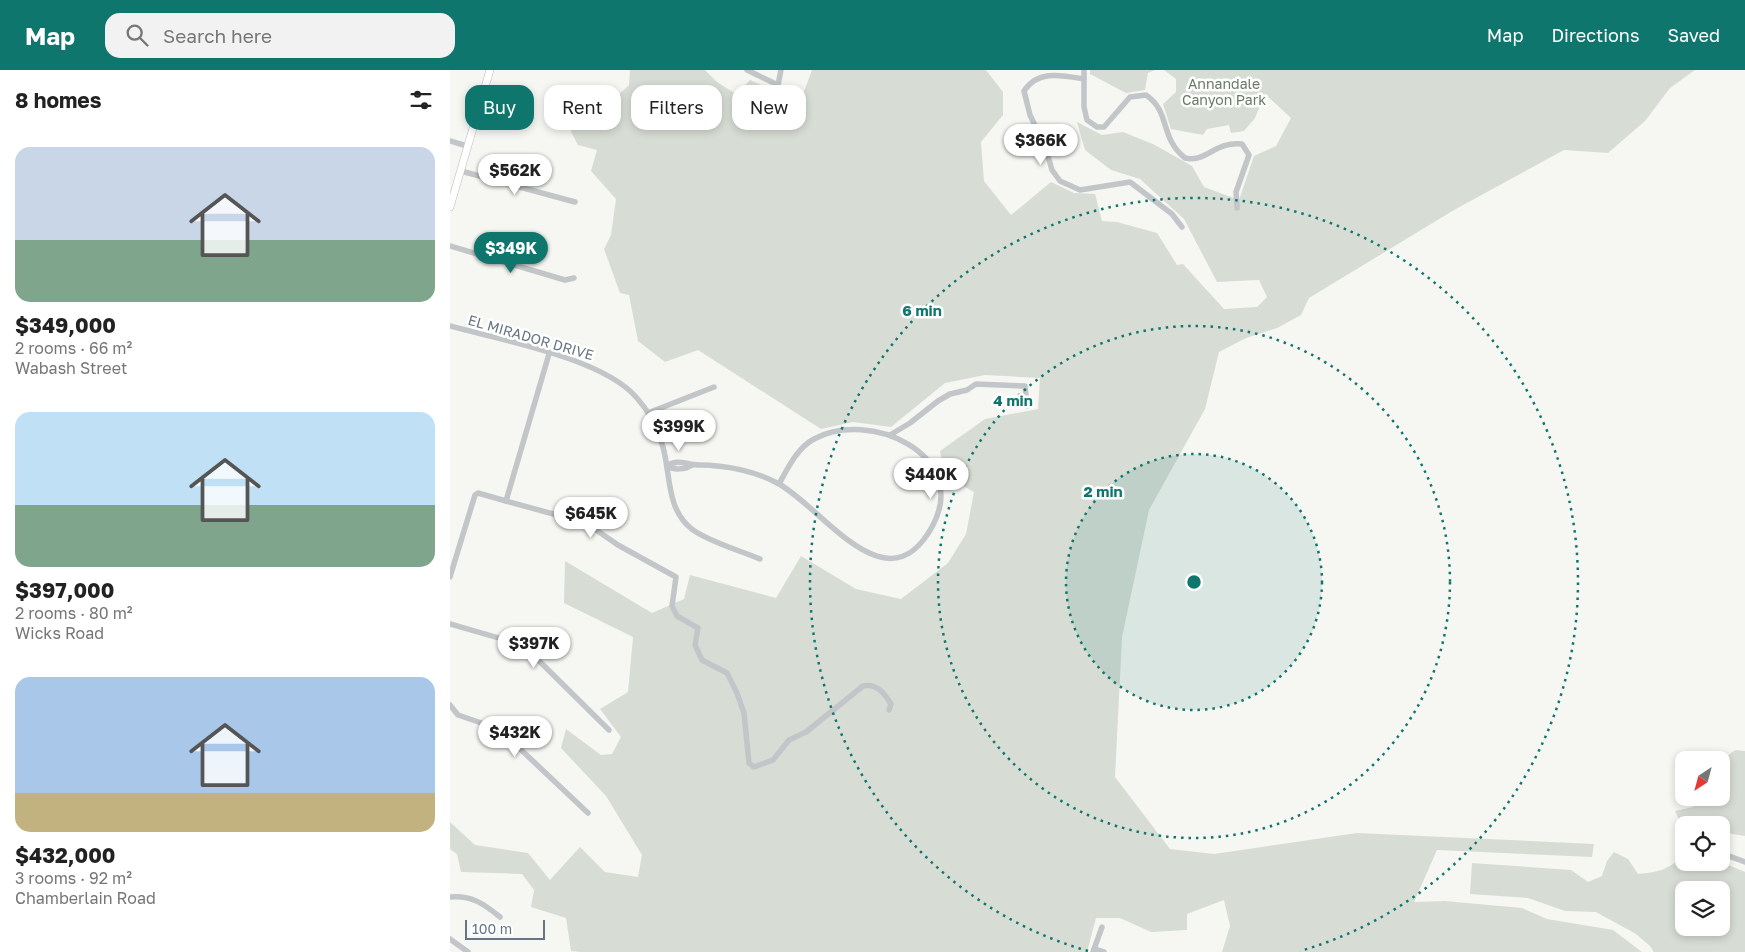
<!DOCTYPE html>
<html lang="en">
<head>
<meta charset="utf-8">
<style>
  body { margin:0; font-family:"Golos Text",sans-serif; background:#f2f2f2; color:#222; height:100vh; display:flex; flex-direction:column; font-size:19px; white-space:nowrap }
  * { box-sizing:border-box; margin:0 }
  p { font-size:16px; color:#767676 }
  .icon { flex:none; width:28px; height:28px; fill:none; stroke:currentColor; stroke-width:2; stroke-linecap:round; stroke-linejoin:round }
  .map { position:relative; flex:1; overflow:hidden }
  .drawer { display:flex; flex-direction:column; background:#fff; width:450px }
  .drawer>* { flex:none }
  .guide { position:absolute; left:15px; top:15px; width:475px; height:45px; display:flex; gap:10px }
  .needle { width:32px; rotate:216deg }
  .tools { position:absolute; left:1225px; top:681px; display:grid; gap:10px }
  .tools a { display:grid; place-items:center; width:55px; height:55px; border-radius:10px; background:#fff; box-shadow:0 2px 8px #0003; font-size:25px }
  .scale { position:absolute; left:15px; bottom:12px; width:80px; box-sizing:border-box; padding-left:5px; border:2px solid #667583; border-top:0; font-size:14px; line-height:18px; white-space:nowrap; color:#667583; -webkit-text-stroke:4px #fff; paint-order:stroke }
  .price { position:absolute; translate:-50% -42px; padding:0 11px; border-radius:18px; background:#fff; color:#222; font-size:16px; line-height:32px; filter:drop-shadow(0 1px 2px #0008) }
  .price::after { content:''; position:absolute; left:50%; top:30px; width:15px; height:11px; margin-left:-8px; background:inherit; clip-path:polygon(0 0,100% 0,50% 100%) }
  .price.on { background:#0f766e; color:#fff }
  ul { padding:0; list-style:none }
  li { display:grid; align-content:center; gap:10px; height:265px; padding:0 15px }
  li span { display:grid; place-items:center; height:155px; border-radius:15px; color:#555 }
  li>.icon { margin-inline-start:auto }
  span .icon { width:90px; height:90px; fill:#fffc; stroke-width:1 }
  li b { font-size:21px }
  h2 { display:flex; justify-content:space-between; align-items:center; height:60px; padding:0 15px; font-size:21px }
  .tag { padding:0 18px; border-radius:15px; background:#fff; box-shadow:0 2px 8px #0003; font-size:18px; line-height:45px }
  .tag.on { background:#0f766e; color:#fff }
  header { display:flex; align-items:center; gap:30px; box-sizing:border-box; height:70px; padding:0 25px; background:#0f766e; color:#fff }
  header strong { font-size:24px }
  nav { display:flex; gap:28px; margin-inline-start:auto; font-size:18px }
  .search { width:350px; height:45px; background:#f2f2f2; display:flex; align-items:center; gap:12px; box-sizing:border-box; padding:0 18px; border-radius:15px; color:#767676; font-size:19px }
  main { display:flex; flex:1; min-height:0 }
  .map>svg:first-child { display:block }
  .green { fill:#d7ddd4; fill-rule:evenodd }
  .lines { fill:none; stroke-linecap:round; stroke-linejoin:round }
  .major-casing { stroke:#b5b9bd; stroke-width:8 }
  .minor { stroke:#c2c6c9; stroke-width:5.5 }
  .major { stroke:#fff; stroke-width:7 }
  .ring { fill:none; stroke:#0f766e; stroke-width:2.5; stroke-dasharray:2.5 5 }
  .labels { text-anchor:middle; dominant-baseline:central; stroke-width:5; stroke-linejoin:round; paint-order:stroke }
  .park-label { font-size:14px; fill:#697a65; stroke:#fff }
  .street-label { font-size:14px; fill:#667583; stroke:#fff }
  .centre { fill:#0f766e; stroke:#fff; stroke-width:2.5 }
  .ring-label { font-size:15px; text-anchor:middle; font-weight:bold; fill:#0f766e; stroke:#fff; stroke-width:5; stroke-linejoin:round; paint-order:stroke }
</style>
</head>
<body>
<header>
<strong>Map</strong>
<div class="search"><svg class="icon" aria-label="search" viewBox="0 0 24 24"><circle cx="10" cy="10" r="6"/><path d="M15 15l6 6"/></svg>Search here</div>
<nav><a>Map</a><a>Directions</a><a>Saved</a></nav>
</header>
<main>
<section class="drawer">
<h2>8 homes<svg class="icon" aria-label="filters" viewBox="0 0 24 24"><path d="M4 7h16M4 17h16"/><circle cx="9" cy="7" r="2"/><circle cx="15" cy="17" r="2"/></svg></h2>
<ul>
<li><span style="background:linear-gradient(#c9d6e8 60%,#7fa58c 0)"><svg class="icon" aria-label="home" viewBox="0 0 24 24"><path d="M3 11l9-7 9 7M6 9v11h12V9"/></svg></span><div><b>$349,000</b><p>2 rooms · 66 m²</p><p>Wabash Street</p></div></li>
<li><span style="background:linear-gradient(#bfe0f5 60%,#7fa58c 0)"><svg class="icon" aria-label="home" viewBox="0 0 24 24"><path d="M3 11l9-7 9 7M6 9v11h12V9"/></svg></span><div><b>$397,000</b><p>2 rooms · 80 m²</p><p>Wicks Road</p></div></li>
<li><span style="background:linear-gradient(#a9c7e8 75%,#c2b280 0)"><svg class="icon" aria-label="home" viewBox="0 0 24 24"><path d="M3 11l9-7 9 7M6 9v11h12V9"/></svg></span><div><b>$432,000</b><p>3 rooms · 92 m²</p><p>Chamberlain Road</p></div></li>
</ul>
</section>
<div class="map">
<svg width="1295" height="882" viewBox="0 0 1295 882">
  <rect width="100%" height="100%" fill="#f6f6f3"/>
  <!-- green -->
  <g class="green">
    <polygon points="180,0 255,0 267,12 286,24 300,10 323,20 323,36 335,48 354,44 352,27 362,0 536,0 553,22 553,45 531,72 534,111 561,145 601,112 624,123 645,124 652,151 667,152 707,163 727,195 733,194 774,239 807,237 817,227 809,210 767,212 734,149 690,109 661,100 635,80 627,52 652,65 673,62 705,75 742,96 754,117 789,130 804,86 826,76 841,48 815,24 805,48 794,61 781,63 779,55 757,59 753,65 721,59 713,34 726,22 726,9 714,0 1245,0 1220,18 1195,51 1158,83 1114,80 1004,140 859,228 851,245 827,258 796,268 769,282 755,339 699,440 672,567 665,707 720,779 764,784 907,763 1144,774 1142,787 987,780 964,832 995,831 1072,838 1097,849 1163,860 1192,882 772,882 780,856 774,830 737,844 737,860 701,862 670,848 646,848 637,882 130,882 121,881 116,848 81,837 84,820 72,804 11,802 7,784 0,779 0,752 25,775 78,783 100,810 130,777 155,802 188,807 192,785 156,726 111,678 116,659 151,685 162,684 171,667 150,639 178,622 183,567 114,533 115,491 202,543 234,529 240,505 326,528 351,486 406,519 451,529 498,493 516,464 524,422 495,406 490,381 535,349 588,339 590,308 535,305 495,313 441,357 403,352 371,359 248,280 215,292 188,271 179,225 170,223 154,179 161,165 166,129 141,101 147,80 128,75 105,31 147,45 179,15"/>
    <polygon points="640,0 705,0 698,3 695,20 676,23 640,4"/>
    <path d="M1286,680L1295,681V766L1271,762V755L1232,756L1225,741L1243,737L1251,728H1271C1271,709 1267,689 1286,680Z"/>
    <path d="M1164,782L1178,789L1188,804C1210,802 1217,800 1234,785V792H1271L1295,802V882H1204L1200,876L1186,864L1146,842L1115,841L1078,828L1020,824L1022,793L1121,800L1138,812L1152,806L1157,791ZM1234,820H1271V858H1234Z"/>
  </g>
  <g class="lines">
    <!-- major casing -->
    <g class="major-casing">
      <polyline id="major" points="0,137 40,0"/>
    </g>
    <!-- minor -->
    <g class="minor">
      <polyline points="297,0 328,15 331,0"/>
      <path d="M634,0V37L637,50L647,57H654L680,27L696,25C721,42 709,67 735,88C756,93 765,71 792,74L799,85L786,122L787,138"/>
      <path d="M634,9C610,5 588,0 574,21L580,45L595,76L602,100L610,111L630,120L680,112L722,144L732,157"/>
      <polyline points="0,71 17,76"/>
      <polyline points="11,101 125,132"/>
      <polyline points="0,176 115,210 124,208"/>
      <path d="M0,256C51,270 152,288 186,327C199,341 208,359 213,377C221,406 216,440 243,460C262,473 289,480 310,489"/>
      <polyline points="198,343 264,317"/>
      <polyline points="440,365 460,353 488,331 500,324 517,320 526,314 575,316 577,336"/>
      <path d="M217,396C227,388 237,395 249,395C275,395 306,401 329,414C374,439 438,540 483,455C520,384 419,339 364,369C347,378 338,398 329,414"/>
      <path d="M217,396C224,400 235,400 242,395"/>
      <path d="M56,431L136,453L168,475L226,507L222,536L227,546L248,558L245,575L252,590L277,603L287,623L294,643L299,693L304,697L323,690L339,670L356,662L413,616C427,613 435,624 441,634L439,640"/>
      <polyline points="0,507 25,425 28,423 56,431 99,284"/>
      <polyline points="0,554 73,575 159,660"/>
      <polyline points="0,635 8,645 49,659 138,743"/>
      <polyline points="1271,783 1295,792"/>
      <path d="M0,827C22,825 34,834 50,847"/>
      <polyline points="0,869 18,882"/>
      <polyline points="644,879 654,882"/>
      <polyline points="643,882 652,857"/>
    </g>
    <!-- major -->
    <use href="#major" class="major"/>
  </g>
  <!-- distance rings -->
  <circle cx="744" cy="512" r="128" fill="#0f766e" fill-opacity=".12"/>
  <g class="ring">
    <circle cx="744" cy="512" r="128"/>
    <circle cx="744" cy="512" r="256"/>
    <path d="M638 881A384 384 0 1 1 850 881"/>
  </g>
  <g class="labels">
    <!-- park labels -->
    <g class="park-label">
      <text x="774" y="13">Annandale<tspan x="774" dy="16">Canyon Park</tspan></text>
    </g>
    <!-- street labels -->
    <g class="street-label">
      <text transform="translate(81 267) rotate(16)">EL MIRADOR DRIVE</text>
    </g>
  </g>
  <circle cx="744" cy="512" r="8" class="centre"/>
  <g class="ring-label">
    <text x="472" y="246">6 min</text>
    <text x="563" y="336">4 min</text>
    <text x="653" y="427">2 min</text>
  </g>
</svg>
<div class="tools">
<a><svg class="needle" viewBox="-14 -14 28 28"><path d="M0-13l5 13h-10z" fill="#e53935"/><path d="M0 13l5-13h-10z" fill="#767676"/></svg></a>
<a><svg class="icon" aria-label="locate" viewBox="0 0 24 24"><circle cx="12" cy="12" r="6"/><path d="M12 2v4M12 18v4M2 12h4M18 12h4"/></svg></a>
<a><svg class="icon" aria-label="layers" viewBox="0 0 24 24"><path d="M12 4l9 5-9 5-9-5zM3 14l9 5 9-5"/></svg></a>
</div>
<div class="scale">100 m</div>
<b class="price" style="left:591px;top:96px">$366K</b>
<b class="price" style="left:65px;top:126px">$562K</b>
<b class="price on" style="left:61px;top:204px">$349K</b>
<b class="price" style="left:229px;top:382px">$399K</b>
<b class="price" style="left:481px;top:430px">$440K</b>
<b class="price" style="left:141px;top:469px">$645K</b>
<b class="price" style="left:84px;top:599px">$397K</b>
<b class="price" style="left:65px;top:688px">$432K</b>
<div class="guide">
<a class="tag on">Buy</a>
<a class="tag">Rent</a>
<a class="tag">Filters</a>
<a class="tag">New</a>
</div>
</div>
</main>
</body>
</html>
